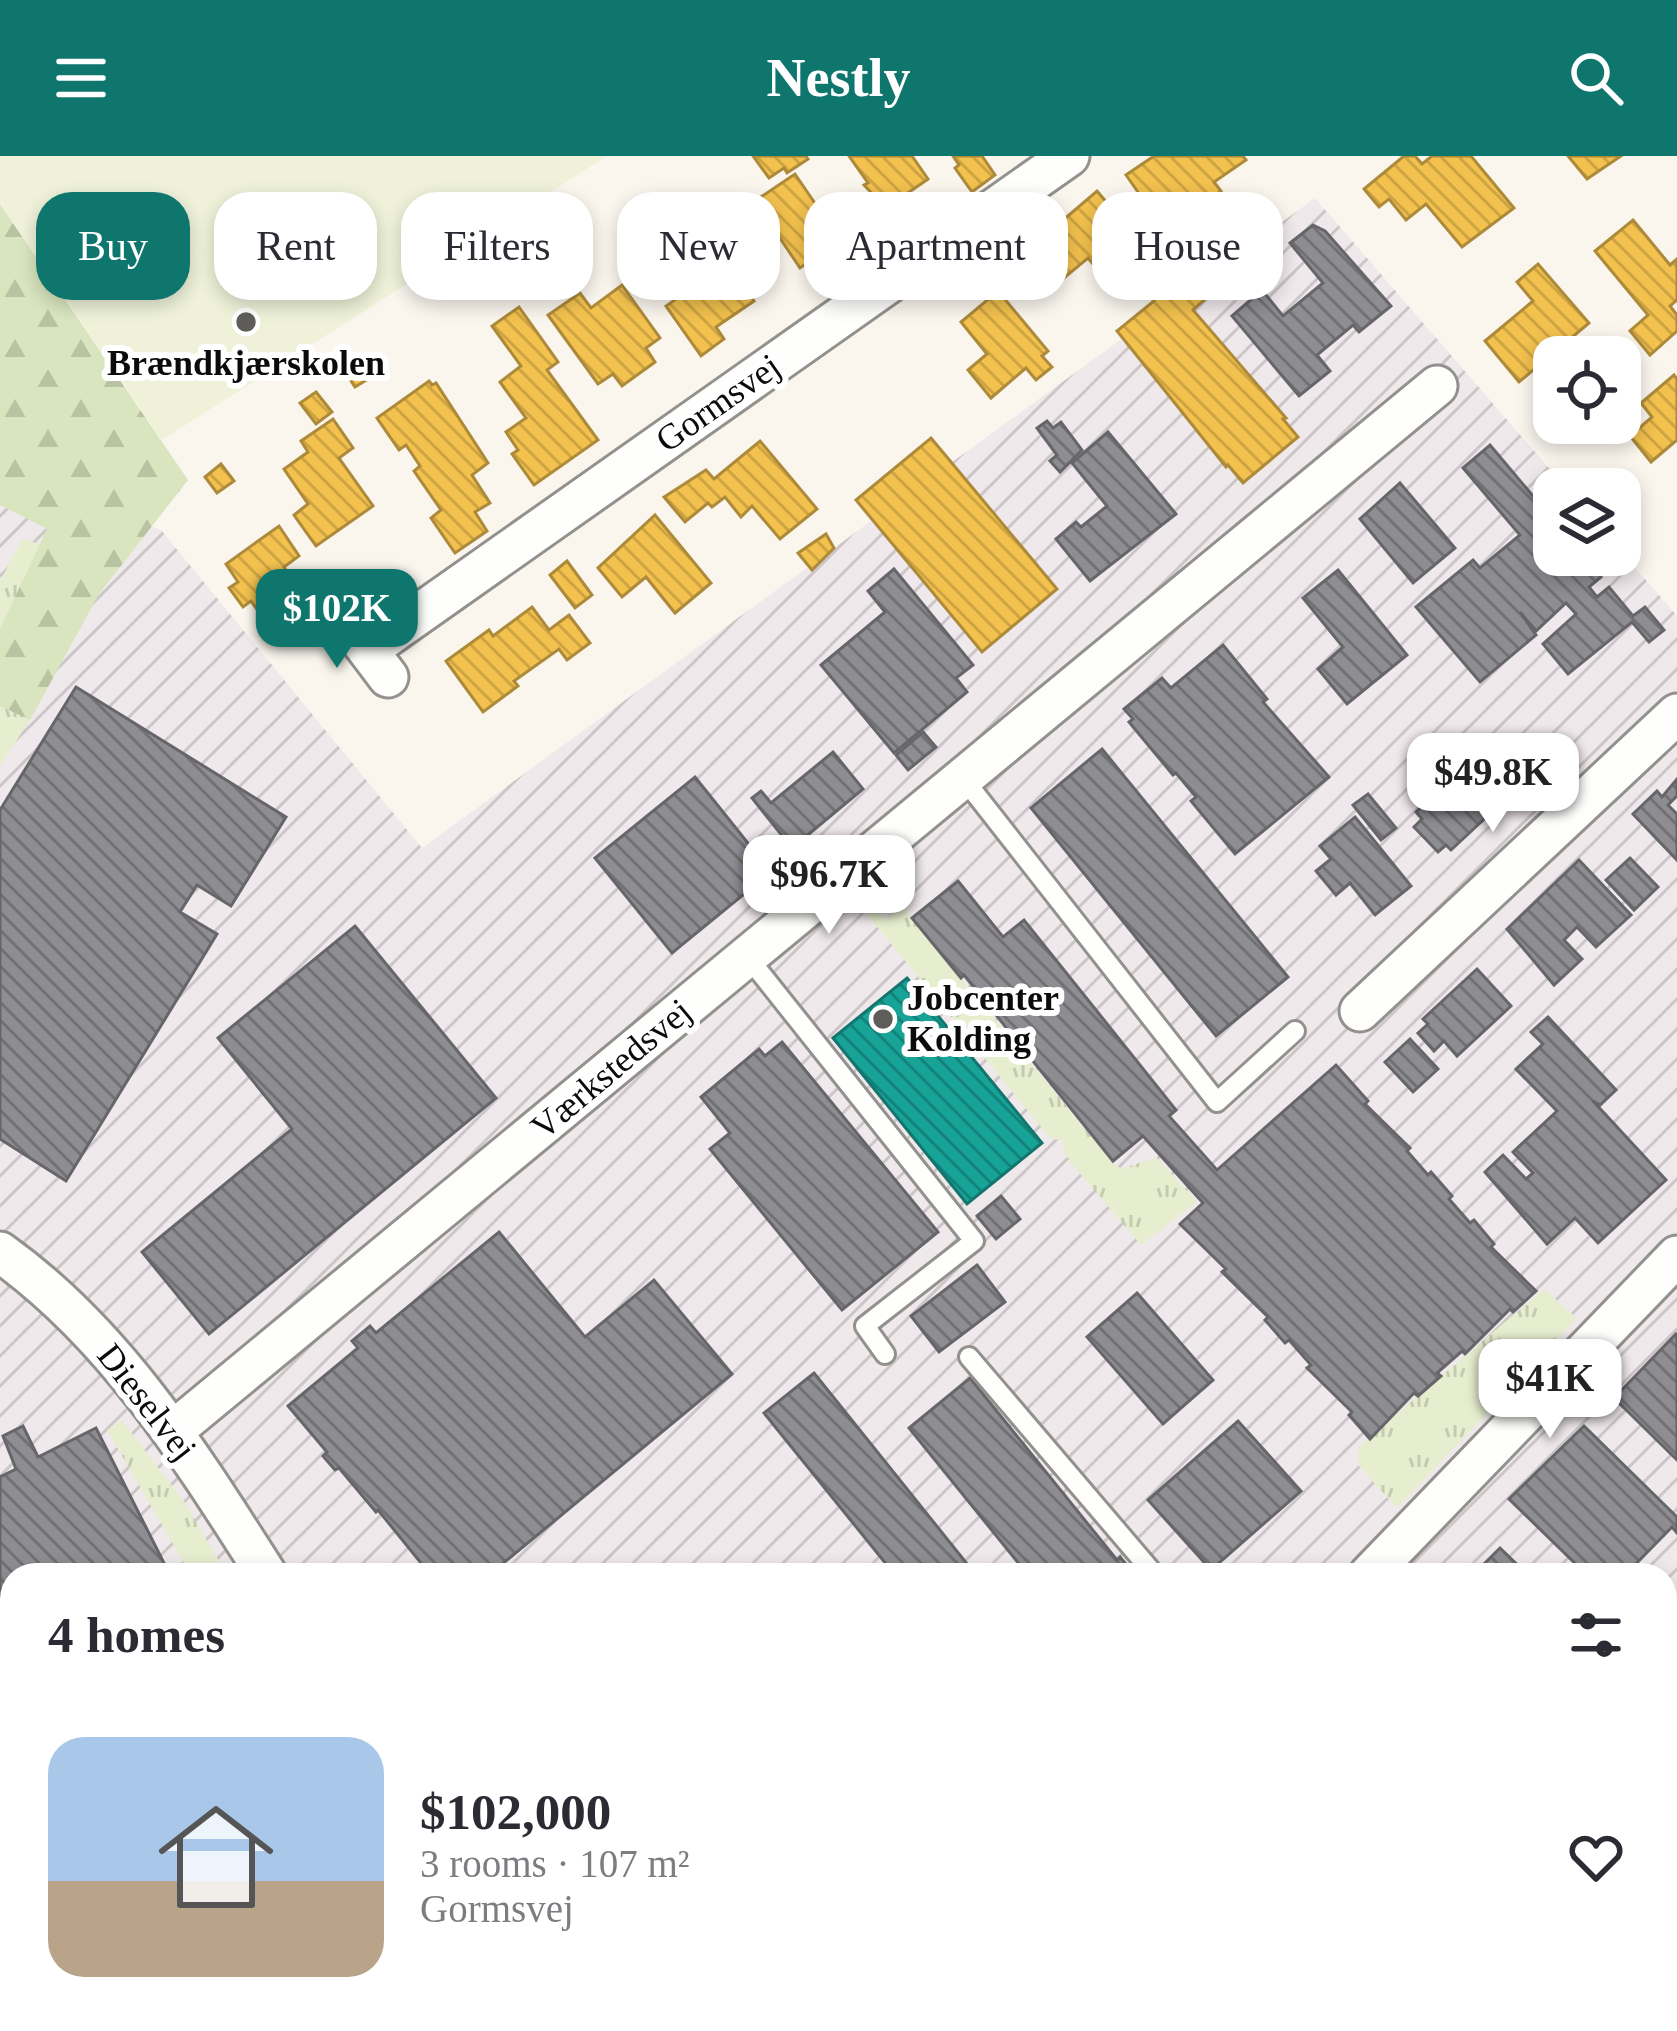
<!DOCTYPE html>
<html lang="en">
<head>
<meta charset="utf-8">
<style>
  body { margin:0; font-family:Georgia,serif; background:#f2f2f3; color:#2b2b33; height:100vh; display:flex; flex-direction:column; font-size:45px; white-space:nowrap }
  * { box-sizing:border-box; margin:0 }
  p { font-size:39px; color:#7c7c81 }
  .icon { flex:none; width:66px; height:66px; fill:none; stroke:currentColor; stroke-width:2; stroke-linecap:round; stroke-linejoin:round }
  .map { position:relative; flex:1; overflow:hidden }
  .side { position:absolute; left:0px; top:1407px; width:1677px; height:468px; display:flex; flex-direction:column; background:#fff; border-radius:36px 36px 0 0; box-shadow:0 6px 18px #0003 }
  .side>* { flex:none }
  .banner { position:absolute; left:36px; top:36px; width:1605px; height:108px; display:flex; gap:24px }
  .buttons { position:absolute; left:1533px; top:180px; display:grid; gap:24px }
  .buttons a { display:grid; place-items:center; width:108px; height:108px; border-radius:24px; background:#fff; box-shadow:0 6px 18px #0003; font-size:60px }
  .price { position:absolute; translate:-50% -102px; padding:0 27px; border-radius:24px; background:#fff; color:#222; font-size:39px; line-height:78px; filter:drop-shadow(0 3px 6px #0008) }
  .price::after { content:''; position:absolute; left:50%; top:72px; width:36px; height:27px; margin-left:-18px; background:inherit; clip-path:polygon(0 0,100% 0,50% 100%) }
  .price.current { background:#0f766e; color:#fff }
  ul { padding:0; list-style:none }
  li { display:flex; align-items:center; gap:36px; height:300px; padding:0 48px }
  li+li { border-top:3px solid #e1e1e2 }
  li span { display:grid; place-items:center; flex:none; width:336px; height:240px; border-radius:36px; color:#555 }
  li>.icon { margin-inline-start:auto }
  span .icon { width:144px; height:144px; fill:#fffc; stroke-width:1 }
  li b { font-size:51px }
  h2 { display:flex; justify-content:space-between; align-items:center; height:144px; padding:0 48px; font-size:51px }
  .tag { padding:0 42px; border-radius:36px; background:#fff; box-shadow:0 6px 18px #0003; font-size:42px; line-height:108px }
  .tag.current { background:#0f766e; color:#fff }
  header { display:flex; justify-content:space-between; align-items:center; height:156px; padding:0 48px; background:#0f766e; color:#fff; font-size:54px; font-weight:700 }
  .map>svg:first-child { display:block }
  .industrial { fill:url(#industrial-furrows) }
  .grass { fill:url(#grass-tufts) }
  .forest { fill:url(#forest-firs) }
  .pitch { fill:#eff2d9 }
  .homes { fill:url(#homes-back-hatch); stroke:#ad8a3a; stroke-width:3 }
  .public { fill:url(#public-back-hatch); stroke:#13756e; stroke-width:3 }
  .industry { fill:url(#industry-back-hatch); stroke:#66666a; stroke-width:3 }
  .lines { fill:none; stroke-linecap:round; stroke-linejoin:round }
  .service-casing { stroke:#93918d; stroke-width:24 }
  .minor-casing { stroke:#93918d; stroke-width:45 }
  .service { stroke:#fefefc; stroke-width:18 }
  .minor { stroke:#fefefc; stroke-width:39 }
  .poi-dot { fill:#5f5d5a; stroke:#fff; stroke-width:4.5 }
  .labels { text-anchor:middle; dominant-baseline:central; stroke-width:12; stroke-linejoin:round; paint-order:stroke }
  .poi-label { font-size:36px; font-weight:bold; fill:#0b0b0b; stroke:#fff }
  .street-label { font-size:36px; fill:#0b0b0b; stroke:#fff }
</style>
</head>
<body>
<header><svg class="icon" aria-label="menu" viewBox="0 0 24 24"><path d="M4 6h16M4 12h16M4 18h16"/></svg>Nestly<svg class="icon" aria-label="search" viewBox="0 0 24 24"><circle cx="10" cy="10" r="6"/><path d="M15 15l6 6"/></svg></header>
<div class="map">
<svg width="1677" height="1875" viewBox="0 0 1677 1875">
  <defs>
    <pattern id="industrial-furrows" width="10" height="10" patternUnits="userSpaceOnUse" patternTransform="scale(3)"><rect width="10" height="10" fill="#f0e9ec"/><path d="M-1 1l2-2M0 10L10 0M9 11l2-2" fill="none" stroke="#ccc6c9"/></pattern>
    <pattern id="grass-tufts" width="24" height="20" patternUnits="userSpaceOnUse" patternTransform="scale(3)"><rect width="24" height="20" fill="#e6eecf"/><path d="M3 7l-1-3M5 7V3M7 7l1-3M15 17l-1-3M17 17v-4M19 17l1-3" fill="none" stroke="#c4cbb0"/></pattern>
    <pattern id="forest-firs" width="22" height="20" patternUnits="userSpaceOnUse" patternTransform="scale(3)"><rect width="22" height="20" fill="#d8e5be"/><path d="M5 1l3.5 6h-7zM16 11l3.5 6h-7z" fill="#b8c3a2"/></pattern>
    <pattern id="homes-back-hatch" width="6" height="6" patternUnits="userSpaceOnUse" patternTransform="scale(3)"><rect width="6" height="6" fill="#f2c14e"/><path d="M-1 5l2 2M0 0l6 6M5-1l2 2" fill="none" stroke="#cea443"/></pattern>
    <pattern id="public-back-hatch" width="6" height="6" patternUnits="userSpaceOnUse" patternTransform="scale(3)"><rect width="6" height="6" fill="#17a398"/><path d="M-1 5l2 2M0 0l6 6M5-1l2 2" fill="none" stroke="#13837a"/></pattern>
    <pattern id="industry-back-hatch" width="6" height="6" patternUnits="userSpaceOnUse" patternTransform="scale(3)"><rect width="6" height="6" fill="#8d8d92"/><path d="M-1 5l2 2M0 0l6 6M5-1l2 2" fill="none" stroke="#717175"/></pattern>
  </defs>
  <rect width="100%" height="100%" fill="#faf6ee"/>
  <!-- industrial -->
  <polygon class="industrial" points="1315,42 1567,333 1554,333 1554,399 1620,399 1620,394 1677,460 1677,1703 1665,1717 1665,1419 12,1419 12,1863 1543,1863 1533,1875 0,1875 0,311 161,374 422,692"/>
  <!-- grass -->
  <g class="grass">
    <polygon points="22,383 40,388 0,473 0,425"/>
    <polygon points="0,550 30,564 0,610"/>
    <polygon points="864,740 886,762 902,750 1114,1008 1122,1013 1156,1001 1197,1046 1141,1089 1065,1000 1062,984 1051,983 860,750"/>
    <polygon points="1544,1133 1577,1162 1397,1352 1358,1309 1359,1290"/>
    <polygon points="122,1264 185,1347 223,1412 206,1419 191,1419 107,1274"/>
    <polygon points="426,1863 450,1863 453,1872 530,1863 657,1863 556,1875 430,1875"/>
  </g>
  <!-- forest -->
  <polygon class="forest" points="0,48 188,324 99,438 30,564 0,550 0,473 47,373 0,349"/>
  <!-- pitch -->
  <polygon class="pitch" points="0,0 607,0 162,284 0,48"/>
  <!-- homes -->
  <g class="homes">
    <polygon points="753,0 806,0 808,3 787,17 784,12 769,22"/>
    <polygon points="849,0 912,0 928,23 886,52 864,29 868,27"/>
    <polygon points="953,0 982,0 995,19 972,36 955,12 959,9"/>
    <polygon points="1154,0 1243,0 1246,4 1214,26 1221,35 1185,60 1179,52 1159,66 1126,19"/>
    <polygon points="1404,0 1415,0 1422,8 1432,0 1471,0 1514,52 1462,91 1426,48 1406,64 1389,43 1379,51 1364,33"/>
    <polygon points="1568,0 1621,0 1587,23"/>
    <polygon points="795,18 840,84 800,112 755,45"/>
    <polygon points="1097,35 1141,87 1103,120 1088,102 1064,122 1035,88"/>
    <polygon points="694,47 701,56 710,50 729,77 689,105 669,78 687,66 681,57"/>
    <polygon points="1633,64 1670,109 1677,103 1677,144 1670,150 1677,159 1677,175 1650,199 1630,175 1648,159 1595,95"/>
    <polygon points="727,107 754,145 716,171 724,183 701,200 666,150"/>
    <polygon points="1538,108 1589,167 1519,226 1485,185 1533,145 1517,126"/>
    <polygon points="1187,124 1204,144 1193,154 1286,262 1283,263 1298,281 1243,327 1228,309 1226,311 1117,175 1154,145 1147,138 1162,125 1176,134"/>
    <polygon points="622,129 660,182 646,192 655,206 622,230 613,218 598,228 548,159 580,137 591,152"/>
    <polygon points="998,135 1048,195 1042,200 1052,211 1036,224 1026,212 991,242 968,214 987,198 961,166"/>
    <polygon points="519,151 558,206 547,214 598,284 534,329 512,298 518,294 506,276 526,262 500,226 521,210 492,170"/>
    <polygon points="364,204 373,220 355,231 345,216"/>
    <polygon points="1674,219 1677,223 1677,284 1651,306 1630,280 1652,261 1641,247"/>
    <polygon points="429,225 432,229 436,227 488,307 472,319 490,347 475,356 487,375 455,397 431,362 441,354 414,315 420,310 406,289 399,294 377,262"/>
    <polygon points="316,236 332,256 316,268 300,247"/>
    <polygon points="333,263 353,292 339,302 373,350 316,390 294,359 308,348 284,313 308,296 301,285"/>
    <polygon points="931,282 1057,433 982,496 856,344"/>
    <polygon points="760,285 817,353 780,383 752,350 741,361 725,341 712,351 708,347 685,366 664,341 706,314 714,323"/>
    <polygon points="221,308 234,325 217,337 205,321"/>
    <polygon points="655,359 711,427 675,457 646,421 622,441 598,412"/>
    <polygon points="279,370 299,400 284,411 311,449 273,476 251,445 243,451 229,432 238,426 226,408"/>
    <polygon points="826,378 834,392 812,414 798,397"/>
    <polygon points="567,405 592,439 575,452 550,419"/>
    <polygon points="532,451 549,474 569,459 590,487 567,504 559,493 514,525 518,530 483,556 446,505 489,474 493,480"/>
    <polygon points="1665,1768 1677,1778 1677,1799 1667,1810"/>
    <polygon points="1677,1819 1677,1875 1641,1875 1646,1868 1640,1863 1665,1863 1665,1833"/>
    <polygon points="1603,1863 1615,1863 1630,1875 1593,1875"/>
  </g>
  <!-- public -->
  <polygon class="public" points="907,822 1042,987 967,1048 833,882"/>
  <!-- industry -->
  <g class="industry">
    <polygon points="1313,69 1325,75 1391,150 1359,176 1353,169 1317,199 1330,215 1299,240 1232,160 1262,134 1283,160 1323,127 1290,87"/>
    <polygon points="1047,265 1053,272 1061,266 1082,294 1060,316 1050,305 1057,299 1037,272"/>
    <polygon points="1108,276 1176,358 1090,425 1056,383 1076,366 1081,371 1107,350 1072,307"/>
    <polygon points="1490,289 1554,365 1554,399 1583,399 1601,421 1589,431 1597,441 1609,431 1633,460 1645,451 1664,474 1649,486 1632,466 1568,518 1543,488 1576,458 1566,447 1536,475 1520,456 1536,479 1480,526 1416,451 1473,404 1480,412 1520,379 1463,312"/>
    <polygon points="1400,327 1455,392 1413,427 1360,363"/>
    <polygon points="894,413 973,509 956,522 967,536 894,597 821,509 885,456 868,435"/>
    <polygon points="1338,414 1407,499 1347,548 1318,513 1343,491 1303,442"/>
    <polygon points="1223,489 1267,543 1263,546 1329,621 1235,698 1191,645 1196,641 1176,617 1173,619 1129,566 1133,563 1124,553 1162,522 1171,532"/>
    <polygon points="76,531 286,661 231,750 197,729 180,756 217,778 66,1025 0,983 0,654"/>
    <polygon points="923,576 936,591 908,614 896,599"/>
    <polygon points="1476,582 1509,617 1497,628 1509,640 1451,694 1446,689 1438,696 1414,671 1422,663 1416,656 1471,604 1463,595"/>
    <polygon points="1102,593 1288,821 1216,880 1031,652"/>
    <polygon points="833,596 863,633 792,692 752,642 761,635 771,647"/>
    <polygon points="695,621 771,716 672,797 595,702"/>
    <polygon points="1677,623 1677,640 1668,649 1677,658 1677,704 1633,658 1657,635 1662,641"/>
    <polygon points="1368,638 1396,672 1381,684 1353,649"/>
    <polygon points="1355,661 1411,730 1375,759 1350,727 1336,739 1316,715 1331,703 1320,690"/>
    <polygon points="1630,702 1658,731 1634,754 1606,724"/>
    <polygon points="1579,704 1631,759 1596,791 1577,771 1564,784 1582,803 1554,829 1507,773"/>
    <polygon points="958,725 1003,781 1024,764 1176,954 1169,960 1217,1014 1336,909 1368,945 1365,948 1410,992 1407,995 1428,1019 1431,1016 1452,1040 1449,1043 1470,1067 1474,1064 1494,1088 1491,1091 1536,1135 1513,1156 1510,1153 1465,1198 1462,1195 1437,1217 1441,1220 1418,1240 1414,1237 1370,1283 1349,1259 1352,1256 1307,1212 1311,1209 1289,1184 1285,1187 1265,1164 1268,1161 1222,1116 1226,1113 1180,1068 1203,1047 1143,980 1113,1005 964,819 961,822 912,762"/>
    <polygon points="355,770 496,942 209,1178 142,1096 292,973 218,882"/>
    <polygon points="1477,813 1511,850 1457,900 1444,885 1434,895 1418,877 1428,868 1423,863"/>
    <polygon points="1548,861 1616,934 1600,949 1593,945 1666,1024 1598,1087 1575,1062 1547,1088 1485,1016 1503,999 1526,1023 1533,1017 1513,996 1557,955 1516,913 1543,888 1531,876"/>
    <polygon points="1410,883 1438,913 1413,936 1385,906"/>
    <polygon points="782,886 938,1076 842,1154 710,993 730,977 701,941 759,893 765,900"/>
    <polygon points="1001,1040 1020,1063 996,1083 977,1060"/>
    <polygon points="499,1076 585,1181 654,1124 732,1218 489,1419 407,1419 421,1407 378,1354 376,1356 339,1312 335,1314 323,1300 327,1296 288,1250 358,1192 352,1185 370,1170 376,1177"/>
    <polygon points="977,1109 1005,1146 939,1196 911,1160"/>
    <polygon points="1137,1137 1213,1224 1163,1268 1087,1181"/>
    <polygon points="1676,1178 1677,1179 1677,1304 1614,1242"/>
    <polygon points="814,1217 976,1419 895,1419 764,1257"/>
    <polygon points="970,1222 1117,1404 1120,1401 1135,1419 1028,1419 909,1272"/>
    <polygon points="1238,1265 1301,1335 1211,1414 1148,1344"/>
    <polygon points="23,1270 38,1301 96,1272 170,1419 12,1419 12,1591 0,1567 0,1321 16,1313 3,1280"/>
    <polygon points="1584,1270 1677,1361 1677,1377 1672,1371 1625,1419 1587,1419 1509,1343"/>
    <polygon points="1500,1392 1528,1419 1473,1419"/>
    <polygon points="1677,1492 1677,1545 1673,1549 1665,1541 1665,1504"/>
    <polygon points="1665,1550 1677,1561 1677,1601 1665,1614"/>
    <polygon points="12,1832 12,1863 157,1863 158,1875 2,1875 0,1833"/>
    <polygon points="454,1863 505,1863 455,1869"/>
    <polygon points="1077,1863 1286,1863 1295,1875 1086,1875"/>
    <polygon points="1402,1863 1428,1863 1412,1875"/>
  </g>
  <g class="lines">
    <!-- service casing -->
    <g class="service-casing">
      <g id="service">
        <polyline points="963,622 1217,946 1295,875"/>
        <polyline points="747,800 974,1085 865,1170 885,1198"/>
        <polyline points="969,1201 1155,1419"/>
      </g>
    </g>
    <!-- minor casing -->
    <g class="minor-casing">
      <g id="minor">
        <polyline points="345,464 388,521"/>
        <polyline points="368,494 1069,0"/>
        <polyline points="1360,855 1677,558"/>
        <path d="M0,1096C116,1179 191,1300 267,1419"/>
        <polyline points="173,1275 1437,230"/>
        <polyline points="1369,1419 1677,1100"/>
        <polyline points="1665,1735 1677,1721"/>
        <polyline points="389,1863 390,1875"/>
        <polyline points="949,1863 956,1875"/>
        <polyline points="794,1875 834,1863"/>
        <polyline points="1549,1875 1559,1863"/>
      </g>
    </g>
    <!-- service -->
    <use href="#service" class="service"/>
    <!-- minor -->
    <use href="#minor" class="minor"/>
  </g>
  <!-- markers -->
  <g class="poi-dot">
    <circle cx="246" cy="166" r="12"/>
    <circle cx="883" cy="863" r="12"/>
  </g>
  <g class="labels">
    <!-- poi labels -->
    <g class="poi-label">
      <text x="246" y="207">Brændkjærskolen</text>
      <text x="907" y="842" text-anchor="start">Jobcenter<tspan x="907" dy="41">Kolding</tspan></text>
    </g>
    <!-- street labels -->
    <g class="street-label">
      <text transform="translate(718 247) rotate(-35)">Gormsvej</text>
      <text transform="translate(611 913) rotate(-40)">Værkstedsvej</text>
      <text transform="translate(147 1246) rotate(52)">Dieselvej</text>
    </g>
  </g>
</svg>
<div class="buttons">
<a><svg class="icon" aria-label="locate" viewBox="0 0 24 24"><circle cx="12" cy="12" r="6"/><path d="M12 2v4M12 18v4M2 12h4M18 12h4"/></svg></a>
<a><svg class="icon" aria-label="layers" viewBox="0 0 24 24"><path d="M12 4l9 5-9 5-9-5zM3 14l9 5 9-5"/></svg></a>
</div>
<b class="price current" style="left:337px;top:515px">$102K</b>
<b class="price" style="left:1493px;top:679px">$49.8K</b>
<b class="price" style="left:829px;top:781px">$96.7K</b>
<b class="price" style="left:1550px;top:1285px">$41K</b>
<div class="banner">
<a class="tag current">Buy</a>
<a class="tag">Rent</a>
<a class="tag">Filters</a>
<a class="tag">New</a>
<a class="tag">Apartment</a>
<a class="tag">House</a>
</div>
<section class="side">
<h2>4 homes<svg class="icon" aria-label="filters" viewBox="0 0 24 24"><path d="M4 7h16M4 17h16"/><circle cx="9" cy="7" r="2"/><circle cx="15" cy="17" r="2"/></svg></h2>
<ul>
<li><span style="background:linear-gradient(#a9c7e8 60%,#b9a48a 0)"><svg class="icon" aria-label="home" viewBox="0 0 24 24"><path d="M3 11l9-7 9 7M6 9v11h12V9"/></svg></span><div><b>$102,000</b><p>3 rooms · 107 m²</p><p>Gormsvej</p></div><svg class="icon" aria-label="heart" viewBox="0 0 24 24"><path d="M12 20l-8-8c-3-5 5-10 8-4 3-6 11-1 8 4z"/></svg></li>
</ul>
</section>
</div>
</body>
</html>
